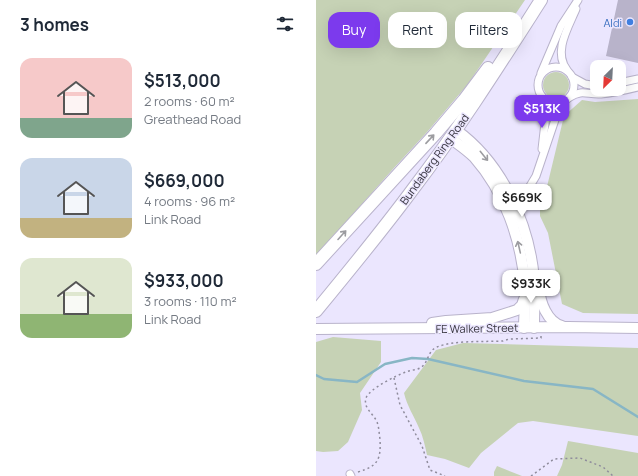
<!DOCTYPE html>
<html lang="en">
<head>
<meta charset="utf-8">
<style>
  body { margin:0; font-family:Manrope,sans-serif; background:#f6f6f7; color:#1f2937; height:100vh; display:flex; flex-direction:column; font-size:15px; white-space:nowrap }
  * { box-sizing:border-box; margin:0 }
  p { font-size:13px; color:#747a83 }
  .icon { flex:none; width:22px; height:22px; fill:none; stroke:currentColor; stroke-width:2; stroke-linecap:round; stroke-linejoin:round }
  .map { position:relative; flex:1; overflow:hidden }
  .drawer { display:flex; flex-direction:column; background:#fff; width:316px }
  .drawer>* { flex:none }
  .guide { position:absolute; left:12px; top:12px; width:250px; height:36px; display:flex; gap:8px }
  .needle { width:26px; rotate:204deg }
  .fabs { position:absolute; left:274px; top:60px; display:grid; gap:8px }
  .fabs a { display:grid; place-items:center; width:36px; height:36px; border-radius:8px; background:#fff; box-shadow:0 4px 16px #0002; font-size:20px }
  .price { position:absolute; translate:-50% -34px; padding:0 9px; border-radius:8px; background:#fff; color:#222; font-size:13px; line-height:26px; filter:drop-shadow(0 1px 2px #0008) }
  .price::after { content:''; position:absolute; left:50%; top:24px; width:12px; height:9px; margin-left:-6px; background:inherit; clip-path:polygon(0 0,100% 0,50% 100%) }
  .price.selected { background:#7c3aed; color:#fff }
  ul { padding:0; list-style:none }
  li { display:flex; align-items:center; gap:12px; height:100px; padding:0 20px }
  li span { display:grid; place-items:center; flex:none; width:112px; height:80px; border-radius:12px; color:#555 }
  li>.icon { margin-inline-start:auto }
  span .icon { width:48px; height:48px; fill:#fffc; stroke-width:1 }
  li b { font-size:17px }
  h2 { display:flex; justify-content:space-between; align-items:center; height:48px; padding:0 20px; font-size:17px }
  .tag { padding:0 14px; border-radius:12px; background:#fff; box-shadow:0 4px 16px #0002; font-size:14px; line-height:36px }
  .tag.selected { background:#7c3aed; color:#fff }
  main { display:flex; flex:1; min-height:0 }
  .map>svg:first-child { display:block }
  .green { fill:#c6d2b5 }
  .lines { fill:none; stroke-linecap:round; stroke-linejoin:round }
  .stream { stroke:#88b6c5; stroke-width:2.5 }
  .building { fill:#b8b3ca }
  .street-casing { stroke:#b9b3cb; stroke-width:9 }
  .secondary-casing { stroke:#b9b3cb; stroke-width:12 }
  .primary-casing { stroke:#b9b3cb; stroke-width:14 }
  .path { stroke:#8f8c9c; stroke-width:1.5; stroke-dasharray:2 3; stroke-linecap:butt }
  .street { stroke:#fff; stroke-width:7 }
  .secondary { stroke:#fff; stroke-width:10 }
  .primary { stroke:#fff; stroke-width:12 }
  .oneway { stroke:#9c9ca0 }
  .shop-dot { fill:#3f7fe0; stroke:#ebe6fe; stroke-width:1.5 }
  .labels { text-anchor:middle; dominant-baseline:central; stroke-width:3; stroke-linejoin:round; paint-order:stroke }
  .shop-label { font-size:11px; fill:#366cbe; stroke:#ebe6fe; text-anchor:end }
  .street-label { font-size:11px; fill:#3a3841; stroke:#ebe6fe }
</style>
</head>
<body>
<main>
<section class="drawer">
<h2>3 homes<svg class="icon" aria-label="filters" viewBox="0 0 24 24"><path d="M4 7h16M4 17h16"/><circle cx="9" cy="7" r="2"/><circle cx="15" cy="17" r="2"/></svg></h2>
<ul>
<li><span style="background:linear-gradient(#f6c9c9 75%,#7fa58c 0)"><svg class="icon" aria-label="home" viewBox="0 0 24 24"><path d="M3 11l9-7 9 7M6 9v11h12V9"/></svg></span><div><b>$513,000</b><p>2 rooms · 60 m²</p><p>Greathead Road</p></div></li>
<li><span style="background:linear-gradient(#c9d6e8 75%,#c2b280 0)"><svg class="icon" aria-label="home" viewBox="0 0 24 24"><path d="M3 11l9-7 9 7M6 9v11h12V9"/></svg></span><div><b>$669,000</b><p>4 rooms · 96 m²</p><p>Link Road</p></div></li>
<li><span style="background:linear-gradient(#dfe7d0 70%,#8fb573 0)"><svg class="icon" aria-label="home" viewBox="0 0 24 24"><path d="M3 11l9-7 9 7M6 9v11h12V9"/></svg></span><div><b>$933,000</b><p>3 rooms · 110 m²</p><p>Link Road</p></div></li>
</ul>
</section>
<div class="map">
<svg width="322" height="476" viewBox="0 0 322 476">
  <rect width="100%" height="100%" fill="#ebe6fe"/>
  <!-- green -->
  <g class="green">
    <polygon points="0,0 209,0 152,84 112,131 77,169 0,256"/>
    <circle cx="240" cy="85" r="13"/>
    <polygon points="322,99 322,314 267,313 246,304 232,233 224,216 224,210 228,199 248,116 266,100 279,102"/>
    <polygon points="17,337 65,341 65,362 44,393 46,410 32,442 22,451 7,452 0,451 0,342"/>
    <path d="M147,343L322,348V436L217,421L202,423L165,453L153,468L129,459L111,455C109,446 107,436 103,428C98,416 91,406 88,393L120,350Z"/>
    <polygon points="252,441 322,453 322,476 241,476 246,465"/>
    <polygon points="181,466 206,476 178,476 178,472"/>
  </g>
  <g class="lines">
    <!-- stream -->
    <polyline class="stream" points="0,375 8,379 41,382 69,364 96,358 112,359 208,381 277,389 322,417"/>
  </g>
  <!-- building -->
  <polygon class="building" points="302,0 322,0 322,63 290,56"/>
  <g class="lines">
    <!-- street casing -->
    <g class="street-casing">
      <g id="street">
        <circle cx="240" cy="85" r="18"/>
        <path d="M251,70C237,52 252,28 260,9"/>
        <polyline points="225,73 245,26 262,0"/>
        <polyline points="256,77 269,84 281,86"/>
        <polyline points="303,83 322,79"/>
        <path d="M254,97C266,89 272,95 285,94C297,93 310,90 322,87"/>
        <polyline points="226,149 231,106 228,99"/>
        <polyline points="197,202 211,191 220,176 243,108 247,102"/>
        <polyline points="34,474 35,476"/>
      </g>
    </g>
    <!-- secondary casing -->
    <g class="secondary-casing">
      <g id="secondary">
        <path d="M140,130C186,163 213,223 218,279C219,295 218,312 218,328"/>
        <path d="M134,138C142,144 151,150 158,157C189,192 205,239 209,285C210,299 208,314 208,328"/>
        <path d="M223,288C224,302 231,322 246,326"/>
        <polyline points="116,323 130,321 176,318 201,310 206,305 208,299"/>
        <polyline points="0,329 252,327 322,328"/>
      </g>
    </g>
    <!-- primary casing -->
    <g class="primary-casing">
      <g id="primary">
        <polyline points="0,264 120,133 148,100 172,68"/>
        <path d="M0,311C33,271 66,231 97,189C143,129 184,64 225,0"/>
      </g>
    </g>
    <!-- path -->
    <g class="path">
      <polyline points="78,378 84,405 106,446 114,470 129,476"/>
      <path d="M42,472C62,466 65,460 64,439C63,433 63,427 61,422C57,413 47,408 50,398C53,389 81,375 90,372C95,370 100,370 104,368C113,363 111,351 121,347C138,340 168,342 187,341L193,339L225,338V335"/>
      <polyline points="215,476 238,459 264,458 287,467 297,476"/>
    </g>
    <!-- street -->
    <use href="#street" class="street"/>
    <!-- secondary -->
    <use href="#secondary" class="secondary"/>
    <!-- primary -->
    <use href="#primary" class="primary"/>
  </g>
  <!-- one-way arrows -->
  <defs><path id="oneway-shaft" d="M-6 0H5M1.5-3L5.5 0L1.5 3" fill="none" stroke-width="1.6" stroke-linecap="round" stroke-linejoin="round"/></defs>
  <g class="oneway">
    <use href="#oneway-shaft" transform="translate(114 139) rotate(-47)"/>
    <use href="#oneway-shaft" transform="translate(168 156) rotate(51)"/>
    <use href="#oneway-shaft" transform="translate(26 235) rotate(-48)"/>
    <use href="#oneway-shaft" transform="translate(203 247) rotate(-103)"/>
  </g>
  <!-- markers -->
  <circle class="shop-dot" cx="314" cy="22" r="4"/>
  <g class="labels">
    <!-- shop labels -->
    <g class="shop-label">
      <text x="306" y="22">Aldi</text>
    </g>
    <!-- street labels -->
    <g class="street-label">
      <text transform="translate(118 159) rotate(-54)">Bundaberg Ring Road</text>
      <text transform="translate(161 328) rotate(-1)">FE Walker Street</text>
    </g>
  </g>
</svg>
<div class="fabs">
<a><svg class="needle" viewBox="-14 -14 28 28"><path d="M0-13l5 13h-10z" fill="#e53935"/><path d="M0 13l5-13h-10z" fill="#747a83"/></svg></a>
</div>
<b class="price selected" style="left:226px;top:129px">$513K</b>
<b class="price" style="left:206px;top:218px">$669K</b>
<b class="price" style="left:215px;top:304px">$933K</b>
<div class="guide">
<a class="tag selected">Buy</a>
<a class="tag">Rent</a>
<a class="tag">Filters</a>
</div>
</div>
</main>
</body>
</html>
